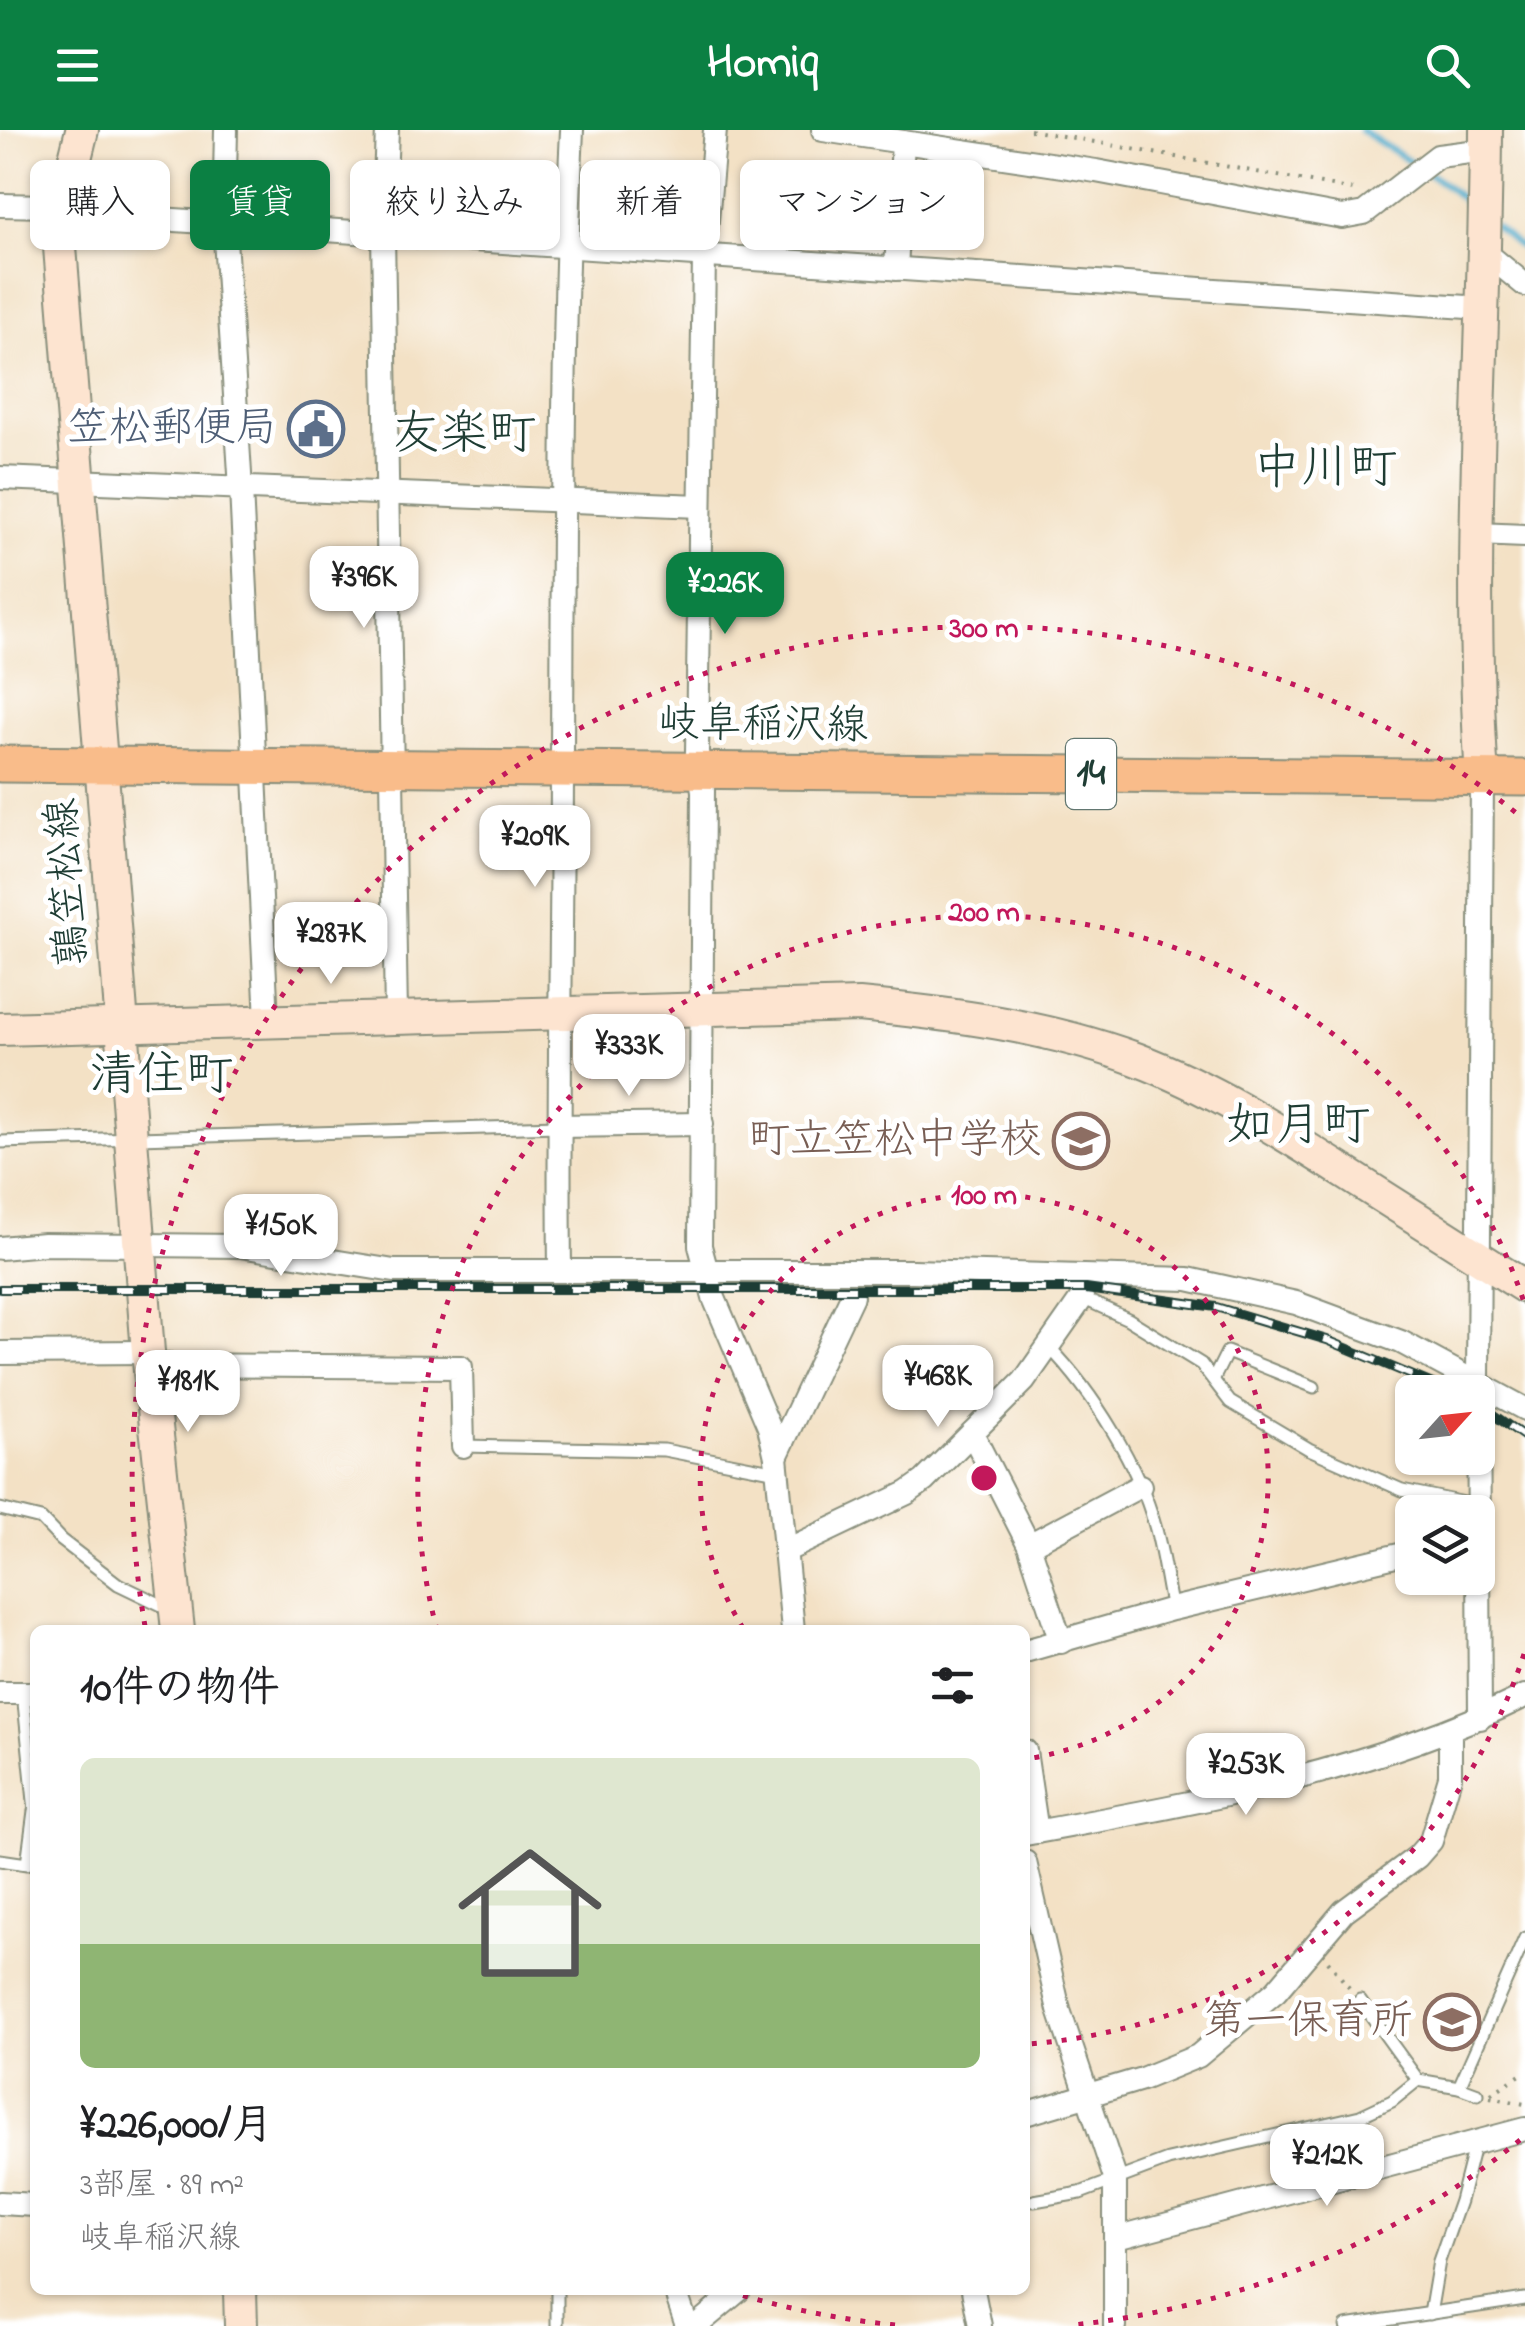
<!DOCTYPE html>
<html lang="ja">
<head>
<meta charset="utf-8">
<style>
  body { margin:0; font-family:"Indie Flower","Klee One",sans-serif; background:#f2f2f2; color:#202124; height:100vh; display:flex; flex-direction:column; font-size:38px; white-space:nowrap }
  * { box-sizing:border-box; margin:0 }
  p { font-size:32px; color:#757577 }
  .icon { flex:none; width:55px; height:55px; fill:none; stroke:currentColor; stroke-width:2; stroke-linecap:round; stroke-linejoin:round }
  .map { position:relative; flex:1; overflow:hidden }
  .sheet { position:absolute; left:30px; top:1495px; width:1000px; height:670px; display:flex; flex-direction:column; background:#fff; border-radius:15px; box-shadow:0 2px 8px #0004 }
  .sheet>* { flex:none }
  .hud { position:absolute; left:30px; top:30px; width:1000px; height:90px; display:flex; gap:20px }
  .needle { width:65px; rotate:63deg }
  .controls { position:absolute; left:1395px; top:1245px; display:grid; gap:20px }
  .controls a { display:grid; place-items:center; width:100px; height:100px; border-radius:15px; background:#fff; box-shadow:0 2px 8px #0004; font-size:50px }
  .price { position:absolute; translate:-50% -85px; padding:0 22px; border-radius:20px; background:#fff; color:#222; font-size:32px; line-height:65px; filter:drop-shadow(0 2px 5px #0008) }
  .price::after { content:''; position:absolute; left:50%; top:60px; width:30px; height:22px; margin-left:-15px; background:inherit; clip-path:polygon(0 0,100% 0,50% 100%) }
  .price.selected { background:#0b8043; color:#fff }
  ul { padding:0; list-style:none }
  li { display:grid; align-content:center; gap:20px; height:530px; padding:0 50px }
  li+li { border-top:2px solid #e0e0e0 }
  li span { display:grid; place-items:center; height:310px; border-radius:15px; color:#555 }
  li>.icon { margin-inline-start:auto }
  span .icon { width:180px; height:180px; fill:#fffc; stroke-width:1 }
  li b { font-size:42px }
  h2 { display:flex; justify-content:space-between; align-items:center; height:120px; padding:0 50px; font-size:42px }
  .chip { padding:0 35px; border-radius:15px; background:#fff; box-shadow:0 2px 8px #0004; font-size:35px; line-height:90px }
  .chip.selected { background:#0b8043; color:#fff }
  header { display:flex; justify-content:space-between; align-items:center; height:130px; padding:0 50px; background:#0b8043; color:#fff; font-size:45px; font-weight:700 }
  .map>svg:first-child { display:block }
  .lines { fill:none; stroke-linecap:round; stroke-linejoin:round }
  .stream { stroke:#4faece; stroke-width:6 }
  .lane-casing { stroke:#898f7c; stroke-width:15 }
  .street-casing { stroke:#898f7c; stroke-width:26 }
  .secondary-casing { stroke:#898f7c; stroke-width:36 }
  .primary-casing { stroke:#898f7c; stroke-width:39 }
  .path { stroke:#898f7c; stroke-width:4; stroke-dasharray:2.5 8; stroke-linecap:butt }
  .lane { stroke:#fff; stroke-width:11 }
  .street { stroke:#fff; stroke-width:22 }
  .secondary { stroke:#fde4d0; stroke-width:32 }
  .primary { stroke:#f9bc8a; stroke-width:35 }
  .rail-casing { stroke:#1f3d34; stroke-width:10 }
  .rail { stroke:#fff; stroke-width:6; stroke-dasharray:19; stroke-linecap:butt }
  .ring { fill:none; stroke:#c2185b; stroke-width:5; stroke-dasharray:5 10 }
  .labels { text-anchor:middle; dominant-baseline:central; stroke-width:10; stroke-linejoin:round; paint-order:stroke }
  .shield { fill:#fff; stroke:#627771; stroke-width:2.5 }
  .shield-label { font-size:40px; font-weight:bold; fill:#1f3d34 }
  .service-label { font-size:42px; fill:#4e5e75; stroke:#fff; text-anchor:end }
  .street-label { font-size:42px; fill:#1f3d34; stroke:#fff }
  .education-label { font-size:42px; fill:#785e54; stroke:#fff; text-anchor:end }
  .quarter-label { font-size:48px; fill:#1f3d34; stroke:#fff }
  .centre { fill:#c2185b; stroke:#fff; stroke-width:5 }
  .ring-label { font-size:30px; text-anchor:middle; font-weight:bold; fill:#c2185b; stroke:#fff; stroke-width:10; stroke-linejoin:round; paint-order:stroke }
</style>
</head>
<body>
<header><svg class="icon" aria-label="menu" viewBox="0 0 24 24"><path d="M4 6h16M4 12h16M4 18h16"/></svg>Homiq<svg class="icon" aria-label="search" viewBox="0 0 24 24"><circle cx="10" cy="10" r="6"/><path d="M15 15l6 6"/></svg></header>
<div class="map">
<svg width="1525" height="2196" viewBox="0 0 1525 2196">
  <rect width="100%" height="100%" fill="#fff"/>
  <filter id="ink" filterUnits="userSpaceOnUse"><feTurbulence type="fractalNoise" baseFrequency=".01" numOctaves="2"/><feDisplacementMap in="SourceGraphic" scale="20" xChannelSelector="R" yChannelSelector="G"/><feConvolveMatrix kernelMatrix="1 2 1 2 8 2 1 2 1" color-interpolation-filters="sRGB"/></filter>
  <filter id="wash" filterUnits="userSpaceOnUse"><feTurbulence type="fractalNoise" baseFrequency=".0048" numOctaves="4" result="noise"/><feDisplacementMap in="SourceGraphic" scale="40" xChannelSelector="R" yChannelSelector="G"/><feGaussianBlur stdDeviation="2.25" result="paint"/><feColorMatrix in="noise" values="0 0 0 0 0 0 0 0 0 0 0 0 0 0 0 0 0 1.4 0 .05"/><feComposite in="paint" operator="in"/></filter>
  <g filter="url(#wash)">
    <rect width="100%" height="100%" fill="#f3e1c5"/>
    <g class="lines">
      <!-- stream -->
      <g class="stream">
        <polyline points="1361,0 1444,54 1474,79"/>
        <polyline points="1495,96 1525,121"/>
      </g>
    </g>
  </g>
  <g filter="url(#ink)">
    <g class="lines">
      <!-- lane casing -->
      <g class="lane-casing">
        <g id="lane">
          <polyline points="0,1012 558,996"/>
          <polyline points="1082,1168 1128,1189 1201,1234 1230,1272 1309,1319 1402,1360 1479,1376"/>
          <path d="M1050,1218C1093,1262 1139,1336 1155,1396C1163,1423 1166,1452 1172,1479"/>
          <polyline points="1214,1248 1227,1222 1314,1257"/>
          <polyline points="463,1316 664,1320 777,1342"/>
          <polyline points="0,1379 41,1389 61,1410 118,1454 172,1480"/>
          <polyline points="23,1563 35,1681"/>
          <polyline points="0,1730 27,1734 34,1681"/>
          <polyline points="1360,1870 1418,1950 1459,1957 1478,1964"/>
          <polyline points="1459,1957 1525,1808"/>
          <polyline points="1034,2071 1080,2063 1168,2030 1360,1986 1392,1971 1418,1950"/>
          <polyline points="1430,2184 1439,2131 1460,2071 1475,2012"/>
          <polyline points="557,2196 557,2160"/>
          <polyline points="1346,2196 1525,2169"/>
        </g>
      </g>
      <!-- street casing -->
      <g class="street-casing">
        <g id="street">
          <polyline points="226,0 224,93 241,359 267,890"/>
          <polyline points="387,0 383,104 396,886"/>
          <polyline points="715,0 704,125 697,622 703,661 700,1116 714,1168 769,1297 776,1327 793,1500"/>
          <polyline points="823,0 1096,41 1342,87 1364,83 1438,26 1486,20"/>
          <polyline points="0,75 50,76 71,83 1482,178"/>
          <polyline points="1486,123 1525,155"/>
          <polyline points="896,139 903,12"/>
          <polyline points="0,348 700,376"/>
          <polyline points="1477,404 1525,406"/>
          <polyline points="558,996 702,994"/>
          <polyline points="0,1118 44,1114 240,1116 394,1141 913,1141 1188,1149 1296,1173 1401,1212 1525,1279"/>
          <path d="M560,1140C558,969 562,798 562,627C563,418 562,209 572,0"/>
          <polyline points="0,1223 148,1222"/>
          <polyline points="149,1235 461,1237 463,1316"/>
          <polyline points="972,1303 1029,1415 1061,1512"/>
          <polyline points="776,1327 852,1166"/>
          <polyline points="1029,1415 1140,1356"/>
          <polyline points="785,1421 907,1363 924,1351 1024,1251 1082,1168"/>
          <polyline points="1025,1521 1172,1479 1412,1422"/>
          <polyline points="0,1563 35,1563"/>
          <polyline points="1480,1588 1478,1252 1482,647"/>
          <polyline points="1025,1621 1037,1702"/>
          <path d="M1025,1704C1195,1673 1369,1643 1525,1566"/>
          <polyline points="1025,1732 1059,1880 1115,2048 1115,2196"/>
          <polyline points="1025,1984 1142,1949 1198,1926 1276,1861 1344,1781 1417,1727 1431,1711 1450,1647 1450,1602"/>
          <polyline points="0,2073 35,2075"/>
          <polyline points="1116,2108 1525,1999"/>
          <polyline points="675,2160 687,2196"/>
          <polyline points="973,2160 980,2196"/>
          <polyline points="696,2196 739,2160"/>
        </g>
      </g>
      <!-- secondary casing -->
      <g class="secondary-casing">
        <g id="secondary">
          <polyline points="82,0 62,82 60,117 148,1222 178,1500"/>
          <path d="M1482,647C1467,432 1485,216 1486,0"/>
          <path d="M0,899L859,875C954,884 1046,896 1136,929C1210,957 1278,1000 1344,1042C1405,1081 1465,1119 1525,1157"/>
          <polyline points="240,2160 241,2196"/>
        </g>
      </g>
      <!-- primary casing -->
      <g class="primary-casing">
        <polyline id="primary" points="0,634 1525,648"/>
      </g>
      <!-- path -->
      <g class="path">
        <polyline points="1030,0 1359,61"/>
        <polyline points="1328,1831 1350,1859"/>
        <polyline points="1491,1964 1525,1942"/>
        <polyline points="1490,1967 1525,1974"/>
      </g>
      <!-- lane -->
      <use href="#lane" class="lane"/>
      <!-- street -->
      <use href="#street" class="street"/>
      <!-- secondary -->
      <use href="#secondary" class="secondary"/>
      <!-- primary -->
      <use href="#primary" class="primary"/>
      <!-- rail casing -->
      <g class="rail-casing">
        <g id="rail">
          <polyline points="0,1159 1086,1159 1216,1177 1327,1210 1452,1262"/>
          <polyline points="1478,1274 1525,1307"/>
        </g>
      </g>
      <!-- rail -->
      <use href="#rail" class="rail"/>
    </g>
  </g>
  <!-- distance rings -->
  <g class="ring">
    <path d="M743 1498A284 284 0 1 1 1026 1629"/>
    <path d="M1524 1524A568 568 0 0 1 1029 1914M437 1500A568 568 0 0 1 1524 1172"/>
    <path d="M1520 2010A852 852 0 0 1 1073 2195M895 2195A852 852 0 0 1 728 2161M145 1496A852 852 0 0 1 1520 686"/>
  </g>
  <!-- icons -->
  <defs>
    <g id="civic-ring" transform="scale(2.875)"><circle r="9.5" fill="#fff" stroke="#5c6f8a" stroke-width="1.5"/><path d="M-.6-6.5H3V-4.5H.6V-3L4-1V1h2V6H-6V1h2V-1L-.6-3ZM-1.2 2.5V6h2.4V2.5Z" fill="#5c6f8a"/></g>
    <g id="school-ring" transform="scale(2.875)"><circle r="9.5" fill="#fff" stroke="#8d6e63" stroke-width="1.5"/><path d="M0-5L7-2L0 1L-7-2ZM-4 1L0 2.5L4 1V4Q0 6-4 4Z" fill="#8d6e63"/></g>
  </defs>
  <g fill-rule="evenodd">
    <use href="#civic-ring" x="316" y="299"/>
    <use href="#school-ring" x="1081" y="1011"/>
    <use href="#school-ring" x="1452" y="1892"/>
  </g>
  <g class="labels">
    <!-- shield labels -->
    <rect class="shield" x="1066" y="609" width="50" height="70" rx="8"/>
    <g class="shield-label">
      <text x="1091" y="644">14</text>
    </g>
    <!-- service labels -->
    <g class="service-label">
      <text x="277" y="299">笠松郵便局</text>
    </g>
    <!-- street labels -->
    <g class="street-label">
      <text transform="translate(763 596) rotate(1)">岐阜稲沢線</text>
      <text transform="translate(69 752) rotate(-94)">鶉笠松線</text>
    </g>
    <!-- education labels -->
    <g class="education-label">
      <text x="1042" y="1011">町立笠松中学校</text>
      <text x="1413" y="1892">第一保育所</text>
    </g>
    <!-- quarter labels -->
    <g class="quarter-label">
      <text x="464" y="306">友楽町</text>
      <text x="1325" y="340">中川町</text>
      <text x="161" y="947">清住町</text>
      <text x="1298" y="997">如月町</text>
    </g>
  </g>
  <circle cx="984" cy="1348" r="15" class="centre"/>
  <g class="ring-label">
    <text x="984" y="507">300 m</text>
    <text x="984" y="791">200 m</text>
    <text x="984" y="1074">100 m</text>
  </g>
</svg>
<div class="controls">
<a><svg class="needle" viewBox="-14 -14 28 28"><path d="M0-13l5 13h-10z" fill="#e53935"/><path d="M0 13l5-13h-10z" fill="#757577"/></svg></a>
<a><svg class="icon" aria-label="layers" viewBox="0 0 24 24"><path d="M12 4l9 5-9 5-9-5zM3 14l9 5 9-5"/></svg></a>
</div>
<b class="price" style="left:364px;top:501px">¥396K</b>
<b class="price selected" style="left:725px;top:507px">¥226K</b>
<b class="price" style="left:535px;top:760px">¥209K</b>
<b class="price" style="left:331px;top:857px">¥287K</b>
<b class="price" style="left:629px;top:969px">¥333K</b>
<b class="price" style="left:281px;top:1149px">¥150K</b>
<b class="price" style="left:938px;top:1300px">¥468K</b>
<b class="price" style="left:188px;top:1305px">¥181K</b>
<b class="price" style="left:1246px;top:1688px">¥253K</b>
<b class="price" style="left:1327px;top:2079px">¥212K</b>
<div class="hud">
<a class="chip">購入</a>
<a class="chip selected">賃貸</a>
<a class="chip">絞り込み</a>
<a class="chip">新着</a>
<a class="chip">マンション</a>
</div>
<section class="sheet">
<h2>10件の物件<svg class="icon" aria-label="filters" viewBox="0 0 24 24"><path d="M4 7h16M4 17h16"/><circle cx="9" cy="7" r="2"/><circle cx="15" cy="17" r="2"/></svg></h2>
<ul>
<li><span style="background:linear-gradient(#dfe7d0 60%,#8fb573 0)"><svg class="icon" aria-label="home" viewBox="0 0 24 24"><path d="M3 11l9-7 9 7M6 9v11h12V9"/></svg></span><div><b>¥226,000/月</b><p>3部屋 · 89 m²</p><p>岐阜稲沢線</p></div></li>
</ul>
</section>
</div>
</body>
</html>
